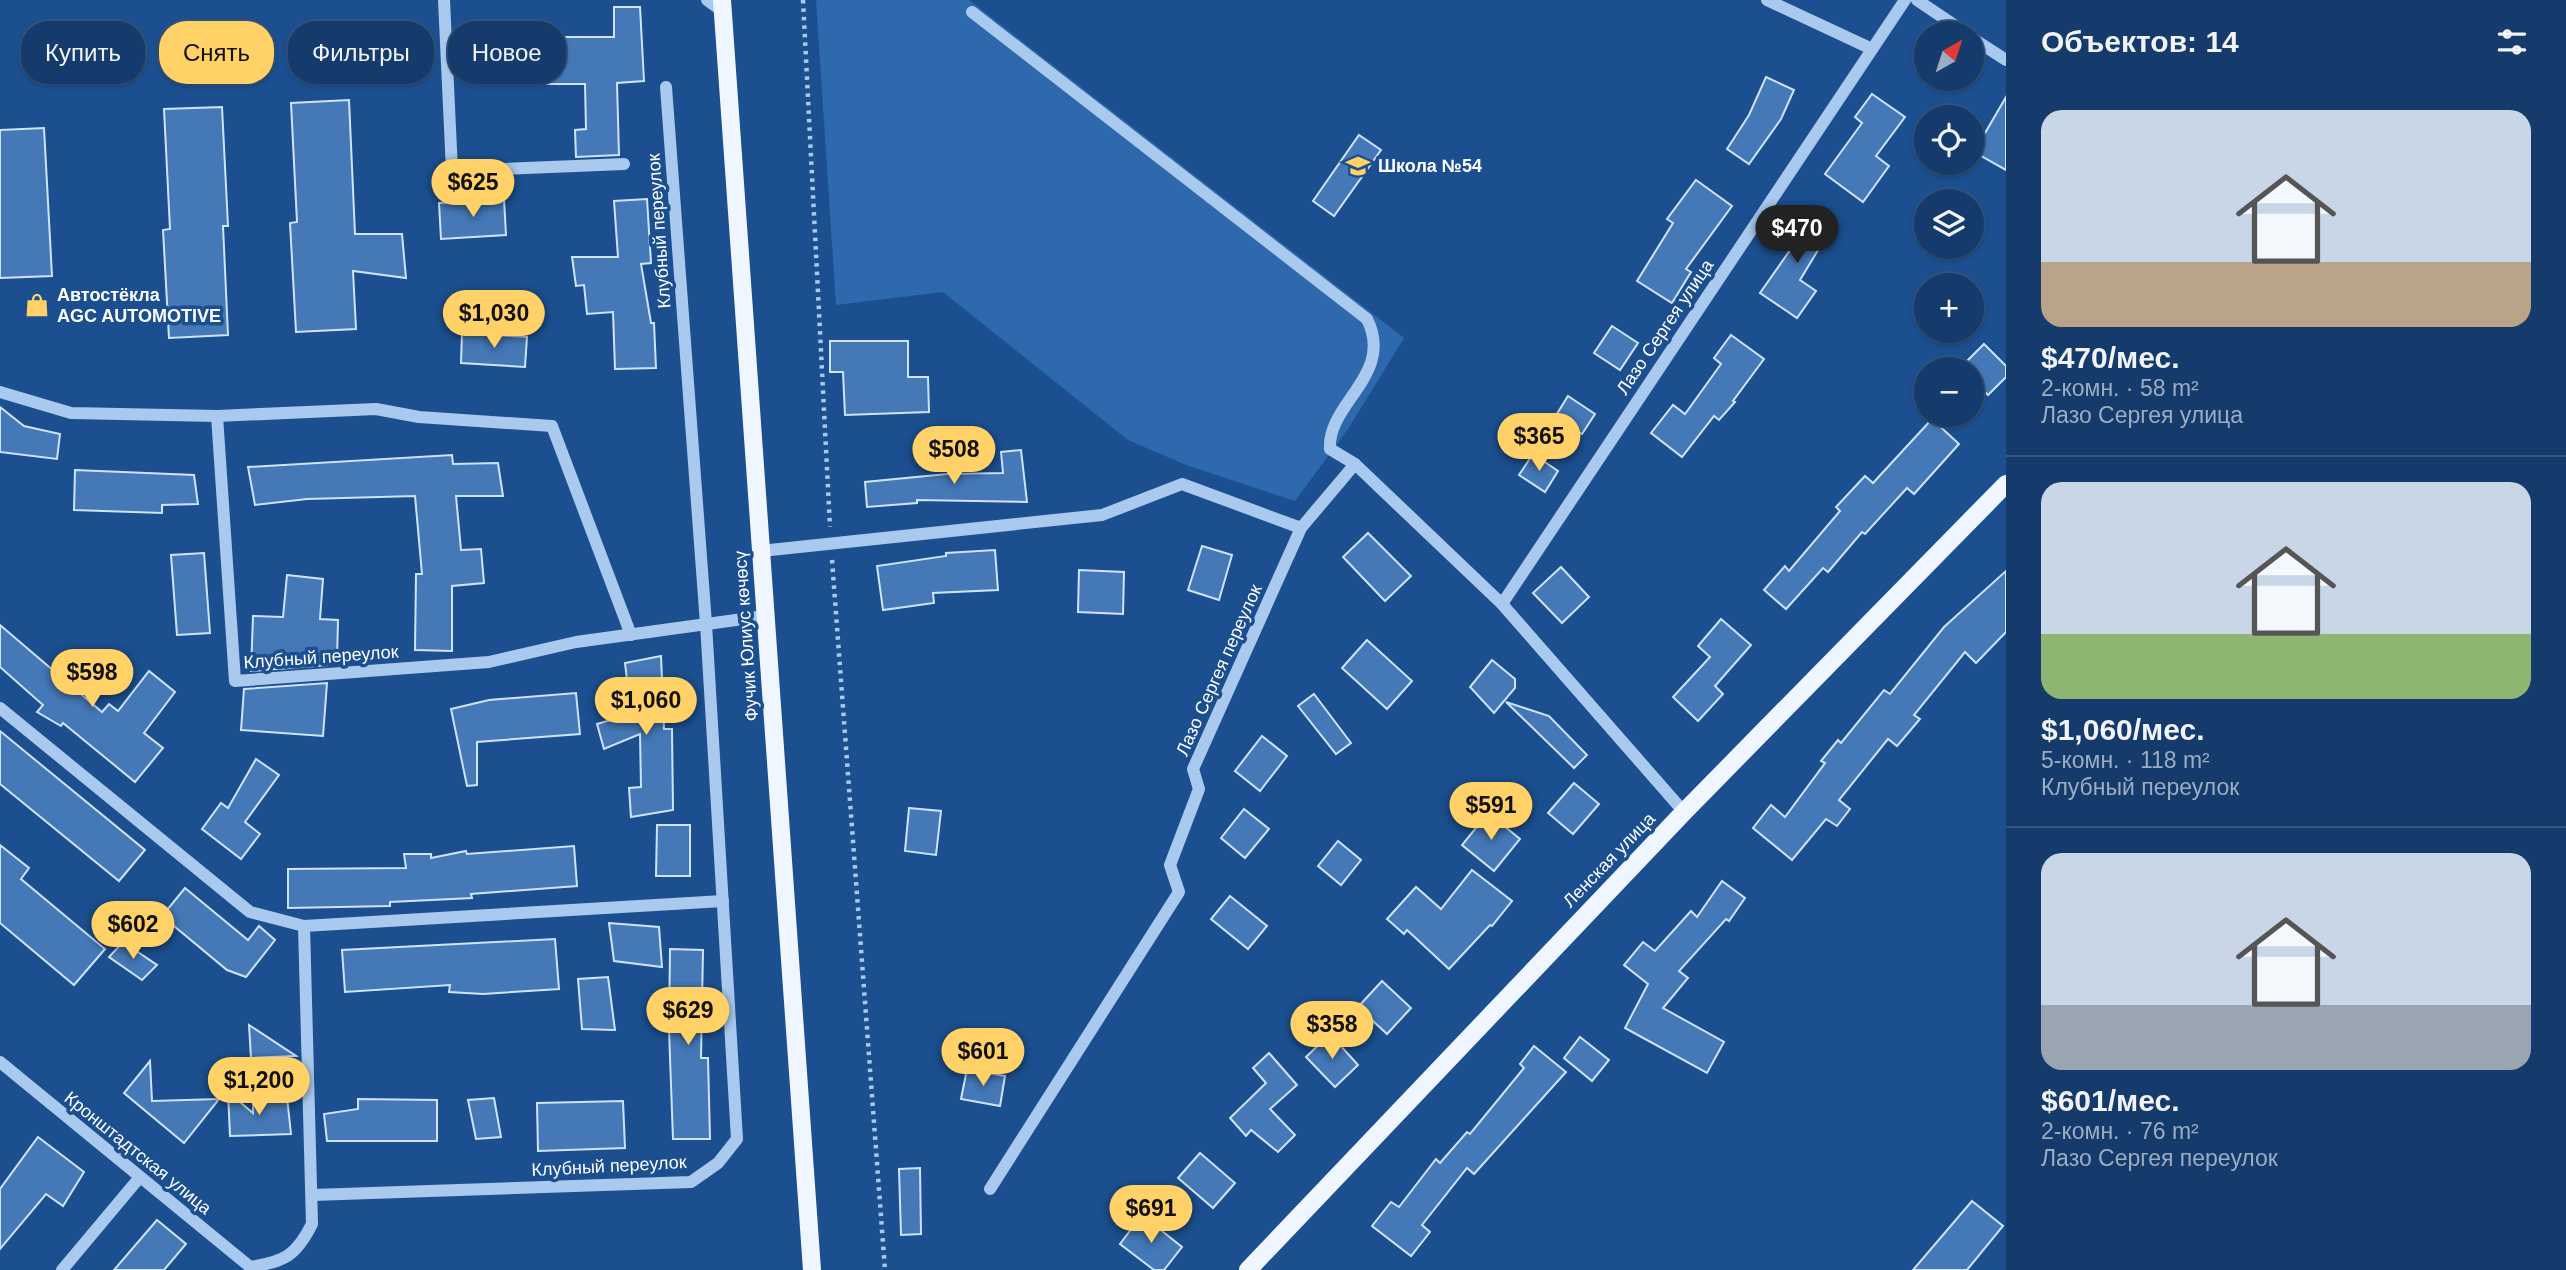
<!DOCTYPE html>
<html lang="ru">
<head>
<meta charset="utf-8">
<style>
  body { margin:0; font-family:Arial,sans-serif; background:#1d4271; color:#f1f3f6; height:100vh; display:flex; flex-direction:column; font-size:26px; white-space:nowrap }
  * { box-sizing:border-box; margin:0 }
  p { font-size:23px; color:#9dadc1 }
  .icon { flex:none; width:38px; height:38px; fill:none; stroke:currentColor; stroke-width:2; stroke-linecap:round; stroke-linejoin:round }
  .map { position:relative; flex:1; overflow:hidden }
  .panel { display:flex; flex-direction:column; background:#143b6b; width:560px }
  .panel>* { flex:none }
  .guide { position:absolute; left:21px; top:21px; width:665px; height:63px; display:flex; gap:14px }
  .needle { width:46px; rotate:39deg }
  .fabs { position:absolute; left:1914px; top:21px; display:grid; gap:14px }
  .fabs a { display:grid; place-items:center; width:70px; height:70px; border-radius:50%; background:#143b6b; box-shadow:0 2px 5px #0004,0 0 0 2px #33557e; font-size:35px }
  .price { position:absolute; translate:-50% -60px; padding:0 16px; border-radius:24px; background:#ffd166; color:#111; font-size:23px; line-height:46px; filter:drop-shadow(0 2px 4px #0008) }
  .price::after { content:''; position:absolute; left:50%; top:42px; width:21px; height:16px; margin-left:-10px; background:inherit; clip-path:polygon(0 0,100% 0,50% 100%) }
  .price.current { background:#222; color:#fff }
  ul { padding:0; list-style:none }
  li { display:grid; align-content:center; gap:14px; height:371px; padding:0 35px }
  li+li { border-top:2px solid #33557e }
  li span { display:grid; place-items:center; height:217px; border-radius:21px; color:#555 }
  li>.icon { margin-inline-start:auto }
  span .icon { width:126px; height:126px; fill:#fffc; stroke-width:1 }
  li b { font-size:30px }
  h2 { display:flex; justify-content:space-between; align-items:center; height:84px; padding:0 35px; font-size:30px }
  .pill { padding:0 24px; border-radius:28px; background:#143b6b; box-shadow:0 2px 5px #0004,0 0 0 2px #33557e; font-size:24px; line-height:63px }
  .pill.current { background:#ffd166; color:#111 }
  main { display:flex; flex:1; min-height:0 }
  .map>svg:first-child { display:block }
  .green { fill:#2e69ad }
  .building { fill:#4478b7; stroke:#cfe3fa; stroke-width:2 }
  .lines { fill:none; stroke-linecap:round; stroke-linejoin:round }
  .path { stroke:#a9c9ee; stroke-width:4.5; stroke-dasharray:3.5 5; stroke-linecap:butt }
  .minor { stroke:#a9c9ee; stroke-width:12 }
  .major { stroke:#f0f6ff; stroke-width:18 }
  .labels { text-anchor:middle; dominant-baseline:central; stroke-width:7; stroke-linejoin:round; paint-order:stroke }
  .poi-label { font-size:18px; font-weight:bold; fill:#fff; stroke:#1b4f8f; text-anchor:start }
  .street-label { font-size:18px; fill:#fff; stroke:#1b4f8f }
</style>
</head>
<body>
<main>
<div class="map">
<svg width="2006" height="1270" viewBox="0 0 2006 1270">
  <rect width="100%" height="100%" fill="#1b4f8f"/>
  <!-- green -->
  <polygon class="green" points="816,0 969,0 1404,338 1348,429 1295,501 1186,465 1128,440 943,292 836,305"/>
  <!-- building -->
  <g class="building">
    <polygon points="614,7 640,7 644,81 617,83 619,155 576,157 575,130 586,129 585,84 544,84 544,37 614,37"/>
    <polygon points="1766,77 1794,90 1781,119 1749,164 1727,149 1749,115"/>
    <polygon points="1872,94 1905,117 1876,156 1889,166 1863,202 1825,174 1862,123 1855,117"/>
    <polygon points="2006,97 2006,170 1974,152"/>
    <polygon points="349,100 355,234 402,234 406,278 353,271 356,329 296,332 290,223 297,222 291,103"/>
    <polygon points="222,107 228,226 223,226 228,335 169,338 163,230 170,229 164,109"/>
    <polygon points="44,128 52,276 0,278 0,130"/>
    <polygon points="1359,135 1381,150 1334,216 1313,201"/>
    <polygon points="1696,180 1732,206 1686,269 1691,272 1672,303 1637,281 1673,223 1667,219"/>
    <polygon points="504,199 506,235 441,239 439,203"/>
    <polygon points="647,199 651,263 641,264 651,323 654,323 656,368 615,369 613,312 587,314 584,285 576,286 572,257 618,257 614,201"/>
    <polygon points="1803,209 1832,227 1800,280 1816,291 1797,318 1760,293 1793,246 1784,241"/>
    <polygon points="1612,326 1638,343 1620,370 1594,353"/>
    <polygon points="462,333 527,337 525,367 461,363"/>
    <polygon points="1731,335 1764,359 1733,401 1735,402 1719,420 1714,416 1682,457 1651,433 1673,405 1685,414 1721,364 1714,358"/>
    <polygon points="830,341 908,341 908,377 928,377 929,412 845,415 843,372 830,372"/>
    <polygon points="1984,344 2006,366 2006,377 1988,395 1972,379 1972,369 1965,369 1965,363"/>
    <polygon points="1568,396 1595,414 1582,434 1555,417"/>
    <polygon points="0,407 24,426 60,434 57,459 0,452"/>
    <polygon points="1932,419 1959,444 1914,494 1907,488 1865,534 1862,532 1828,572 1823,568 1786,609 1764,590 1785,566 1789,571 1840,511 1836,507 1865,476 1873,483"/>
    <polygon points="1021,450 1027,502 917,500 917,503 867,507 865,482 947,474 1003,473 1001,452"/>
    <polygon points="1533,454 1558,471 1545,492 1519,475"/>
    <polygon points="452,455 453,464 498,463 503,496 456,496 461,550 481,549 484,583 452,586 452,651 415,650 416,574 422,574 415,496 307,499 255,505 248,467"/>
    <polygon points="75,470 194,475 198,504 162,505 162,513 74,510"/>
    <polygon points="1368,533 1411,576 1385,601 1343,557"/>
    <polygon points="1202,546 1232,555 1219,600 1188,590"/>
    <polygon points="995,550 998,590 933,593 934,603 883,610 877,566 946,556 946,553"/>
    <polygon points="204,553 210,633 177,635 171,555"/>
    <polygon points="1561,567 1589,597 1562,623 1533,593"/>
    <polygon points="1079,570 1124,572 1123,614 1078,612"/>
    <polygon points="2006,571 2006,632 1976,663 1965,652 1914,715 1920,719 1897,746 1888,739 1839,800 1850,809 1837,826 1826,819 1792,860 1753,828 1771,805 1785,817 1825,763 1821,761 1838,740 1841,743 1884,690 1890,694 1944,627"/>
    <polygon points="287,575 323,579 320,619 338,620 337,660 329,660 328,665 251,671 253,616 283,617"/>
    <polygon points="1721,619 1751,645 1715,686 1723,694 1698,721 1673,697 1710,657 1698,646"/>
    <polygon points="0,625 102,712 109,704 118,711 149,671 175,692 144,733 163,748 135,782 63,723 61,726 37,712 43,705 0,667"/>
    <polygon points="1367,640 1412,681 1387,709 1342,668"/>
    <polygon points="661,656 664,729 672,729 673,810 631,817 629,788 641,787 640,734 604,749 597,724 631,714 625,663"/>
    <polygon points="1492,660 1515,679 1515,688 1494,713 1470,687"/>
    <polygon points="327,683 323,736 241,730 244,689"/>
    <polygon points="576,693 580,734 477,742 477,785 467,786 451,709 489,700"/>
    <polygon points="1314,694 1351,743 1336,754 1298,706"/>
    <polygon points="1506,702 1549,716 1587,755 1574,768"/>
    <polygon points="0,731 145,850 119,881 0,784"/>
    <polygon points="1262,736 1287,756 1260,791 1235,771"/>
    <polygon points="256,759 279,775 245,822 260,834 241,859 202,829 221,803 228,808"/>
    <polygon points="1574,783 1599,804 1573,834 1548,813"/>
    <polygon points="909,808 941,811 936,855 905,851"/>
    <polygon points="1244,809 1269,829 1245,858 1221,838"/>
    <polygon points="1488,813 1520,839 1494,871 1462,845"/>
    <polygon points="657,825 690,825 690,876 656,876"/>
    <polygon points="1338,841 1361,860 1341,885 1318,866"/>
    <polygon points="0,845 29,868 21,879 105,949 74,985 0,923"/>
    <polygon points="574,846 577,886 471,894 472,898 390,902 390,906 288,908 288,869 406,868 404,854 431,854 431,858 466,851 467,854"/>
    <polygon points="1472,870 1512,901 1492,926 1490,925 1449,969 1407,930 1404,934 1387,919 1416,887 1441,909"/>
    <polygon points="1722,881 1745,898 1729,921 1726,919 1679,971 1688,978 1663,1008 1724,1042 1707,1073 1625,1028 1648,984 1624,965 1643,942 1655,951 1691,911 1697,917"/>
    <polygon points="185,888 248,940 259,926 275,940 246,977 227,970 162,916"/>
    <polygon points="1230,896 1267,926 1248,949 1211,919"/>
    <polygon points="609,923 659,927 662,967 614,961"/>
    <polygon points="555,939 559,989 483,994 449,992 450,985 345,992 342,950"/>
    <polygon points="123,942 157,965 142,980 109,957"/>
    <polygon points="670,949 703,950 701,1058 708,1058 710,1139 673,1139 669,1030"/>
    <polygon points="608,977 615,1030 582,1029 578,979"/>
    <polygon points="1382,981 1411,1008 1387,1034 1358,1007"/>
    <polygon points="249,1025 296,1056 251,1058"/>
    <polygon points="1330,1034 1358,1065 1335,1087 1306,1057"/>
    <polygon points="1580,1037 1609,1060 1592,1081 1564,1058"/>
    <polygon points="1534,1046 1566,1072 1474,1174 1467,1168 1422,1225 1430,1232 1411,1256 1372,1226 1391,1202 1399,1207 1436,1159 1440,1163 1467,1132 1470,1134 1524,1068 1520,1064"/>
    <polygon points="1269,1053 1297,1085 1270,1109 1295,1135 1278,1152 1251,1130 1246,1136 1230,1118 1266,1083 1253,1068"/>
    <polygon points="150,1061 152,1101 219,1099 184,1143 124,1093"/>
    <polygon points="967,1069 1005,1076 1000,1106 961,1099"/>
    <polygon points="228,1092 253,1113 253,1098 287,1097 291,1134 230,1136"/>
    <polygon points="494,1098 501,1137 476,1139 468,1100"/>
    <polygon points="358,1099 437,1100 437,1141 327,1141 324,1114 358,1109"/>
    <polygon points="623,1101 625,1148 538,1151 537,1103"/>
    <polygon points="38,1137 84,1172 63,1206 46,1194 0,1249 0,1189"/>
    <polygon points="1200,1153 1235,1183 1213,1208 1178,1178"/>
    <polygon points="920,1168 921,1234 901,1235 899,1169"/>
    <polygon points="1972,1201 2003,1226 1967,1270 1913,1270"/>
    <polygon points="1142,1215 1182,1247 1164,1270 1154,1270 1120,1244"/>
    <polygon points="157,1220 186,1244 164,1270 114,1270"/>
  </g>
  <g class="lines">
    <!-- path -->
    <g class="path">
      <polyline points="803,0 830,527"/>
      <polyline points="832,560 885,1270"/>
    </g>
    <!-- minor -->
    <g class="minor">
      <polyline points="444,0 452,171 624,164"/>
      <polyline points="707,0 722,11"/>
      <polyline points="1767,0 1872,49"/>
      <polyline points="1917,0 1966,33"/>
      <path d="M972,12L1367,319C1395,375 1327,403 1330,449L1355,464"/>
      <polyline points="1972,38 2006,60"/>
      <polyline points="0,392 71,413 217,416 376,409 419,417 552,426 631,635"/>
      <polyline points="217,416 235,681 489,662 576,642 765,616"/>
      <polyline points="761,551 1102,515 1182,484 1301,528"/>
      <polyline points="1502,604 1905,0"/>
      <polyline points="0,708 250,912 304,926 723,901"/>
      <polyline points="0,1062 254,1270"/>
      <polyline points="990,1189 1179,892 1170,865 1199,789 1193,769 1301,528 1355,464 1502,604 1684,812"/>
      <polyline points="313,1195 691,1182 718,1163 737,1139 706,624 666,87"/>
      <path d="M250,1267C284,1262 296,1256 312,1224L304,926"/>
      <polyline points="62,1270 140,1177"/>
    </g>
    <!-- major -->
    <g class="major">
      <polyline points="722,0 812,1270"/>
      <polyline points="1248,1270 1684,812 2006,484"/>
    </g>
  </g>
  <!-- icons -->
  <defs>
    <g id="school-bare" transform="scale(1.89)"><path d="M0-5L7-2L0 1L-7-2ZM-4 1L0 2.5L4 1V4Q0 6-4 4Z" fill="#ffd166" stroke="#1b4f8f" stroke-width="2.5" paint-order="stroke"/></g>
    <g id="shop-bare" transform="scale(1.89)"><path d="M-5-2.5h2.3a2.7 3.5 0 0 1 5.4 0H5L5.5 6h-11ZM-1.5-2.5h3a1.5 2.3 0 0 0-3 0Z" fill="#ffd166" stroke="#1b4f8f" stroke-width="2.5" paint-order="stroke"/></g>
  </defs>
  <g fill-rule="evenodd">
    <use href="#school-bare" x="1358" y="166"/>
    <use href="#shop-bare" x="37" y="305"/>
  </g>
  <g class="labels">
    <!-- poi labels -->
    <g class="poi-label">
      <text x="1378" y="166">Школа №54</text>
      <text x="57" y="295">Автостёкла<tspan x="57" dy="21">AGC AUTOMOTIVE</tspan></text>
    </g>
    <!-- street labels -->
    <g class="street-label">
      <text transform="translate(659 231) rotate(-94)">Клубный переулок</text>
      <text transform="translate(1665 327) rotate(-56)">Лазо Сергея улица</text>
      <text transform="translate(746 636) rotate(-94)">Фучик Юлиус көчөсү</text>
      <text transform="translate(321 657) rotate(-4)">Клубный переулок</text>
      <text transform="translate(1219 670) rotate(-66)">Лазо Сергея переулок</text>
      <text transform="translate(1609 860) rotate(-46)">Ленская улица</text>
      <text transform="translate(138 1153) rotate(39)">Кронштадтская улица</text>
      <text transform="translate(609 1166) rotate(-3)">Клубный переулок</text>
    </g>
  </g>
</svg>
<div class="fabs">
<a><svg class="needle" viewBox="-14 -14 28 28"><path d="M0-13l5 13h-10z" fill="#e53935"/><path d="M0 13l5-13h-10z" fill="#9dadc1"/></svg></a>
<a><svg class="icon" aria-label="locate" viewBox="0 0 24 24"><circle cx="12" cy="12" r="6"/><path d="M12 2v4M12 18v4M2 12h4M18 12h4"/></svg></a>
<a><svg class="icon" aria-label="layers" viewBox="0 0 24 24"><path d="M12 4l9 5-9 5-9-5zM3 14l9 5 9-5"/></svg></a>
<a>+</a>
<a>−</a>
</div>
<b class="price" style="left:473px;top:219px">$625</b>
<b class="price current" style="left:1797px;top:265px">$470</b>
<b class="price" style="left:494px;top:350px">$1,030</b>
<b class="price" style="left:1539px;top:473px">$365</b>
<b class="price" style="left:954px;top:486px">$508</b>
<b class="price" style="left:92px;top:709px">$598</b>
<b class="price" style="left:646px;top:737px">$1,060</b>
<b class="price" style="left:1491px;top:842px">$591</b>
<b class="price" style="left:133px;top:961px">$602</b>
<b class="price" style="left:688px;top:1047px">$629</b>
<b class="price" style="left:1332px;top:1061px">$358</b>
<b class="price" style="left:983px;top:1088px">$601</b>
<b class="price" style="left:259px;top:1117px">$1,200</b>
<b class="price" style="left:1151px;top:1245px">$691</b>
<div class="guide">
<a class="pill">Купить</a>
<a class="pill current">Снять</a>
<a class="pill">Фильтры</a>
<a class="pill">Новое</a>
</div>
</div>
<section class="panel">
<h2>Объектов: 14<svg class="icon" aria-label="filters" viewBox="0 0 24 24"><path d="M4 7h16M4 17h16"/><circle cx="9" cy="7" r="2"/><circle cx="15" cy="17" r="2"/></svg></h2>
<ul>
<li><span style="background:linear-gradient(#c9d6e8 70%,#b9a48a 0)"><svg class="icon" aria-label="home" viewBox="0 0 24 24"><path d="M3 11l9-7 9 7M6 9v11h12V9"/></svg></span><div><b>$470/мес.</b><p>2-комн. · 58 m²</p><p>Лазо Сергея улица</p></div></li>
<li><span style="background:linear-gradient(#c9d6e8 70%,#8fb573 0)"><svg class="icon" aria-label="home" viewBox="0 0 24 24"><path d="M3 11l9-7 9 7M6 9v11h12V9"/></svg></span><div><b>$1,060/мес.</b><p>5-комн. · 118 m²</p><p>Клубный переулок</p></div></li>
<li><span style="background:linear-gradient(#c9d6e8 70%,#9aa5b1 0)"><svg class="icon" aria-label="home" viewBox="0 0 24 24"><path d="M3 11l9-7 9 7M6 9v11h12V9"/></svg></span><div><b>$601/мес.</b><p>2-комн. · 76 m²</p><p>Лазо Сергея переулок</p></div></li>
</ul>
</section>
</main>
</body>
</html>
